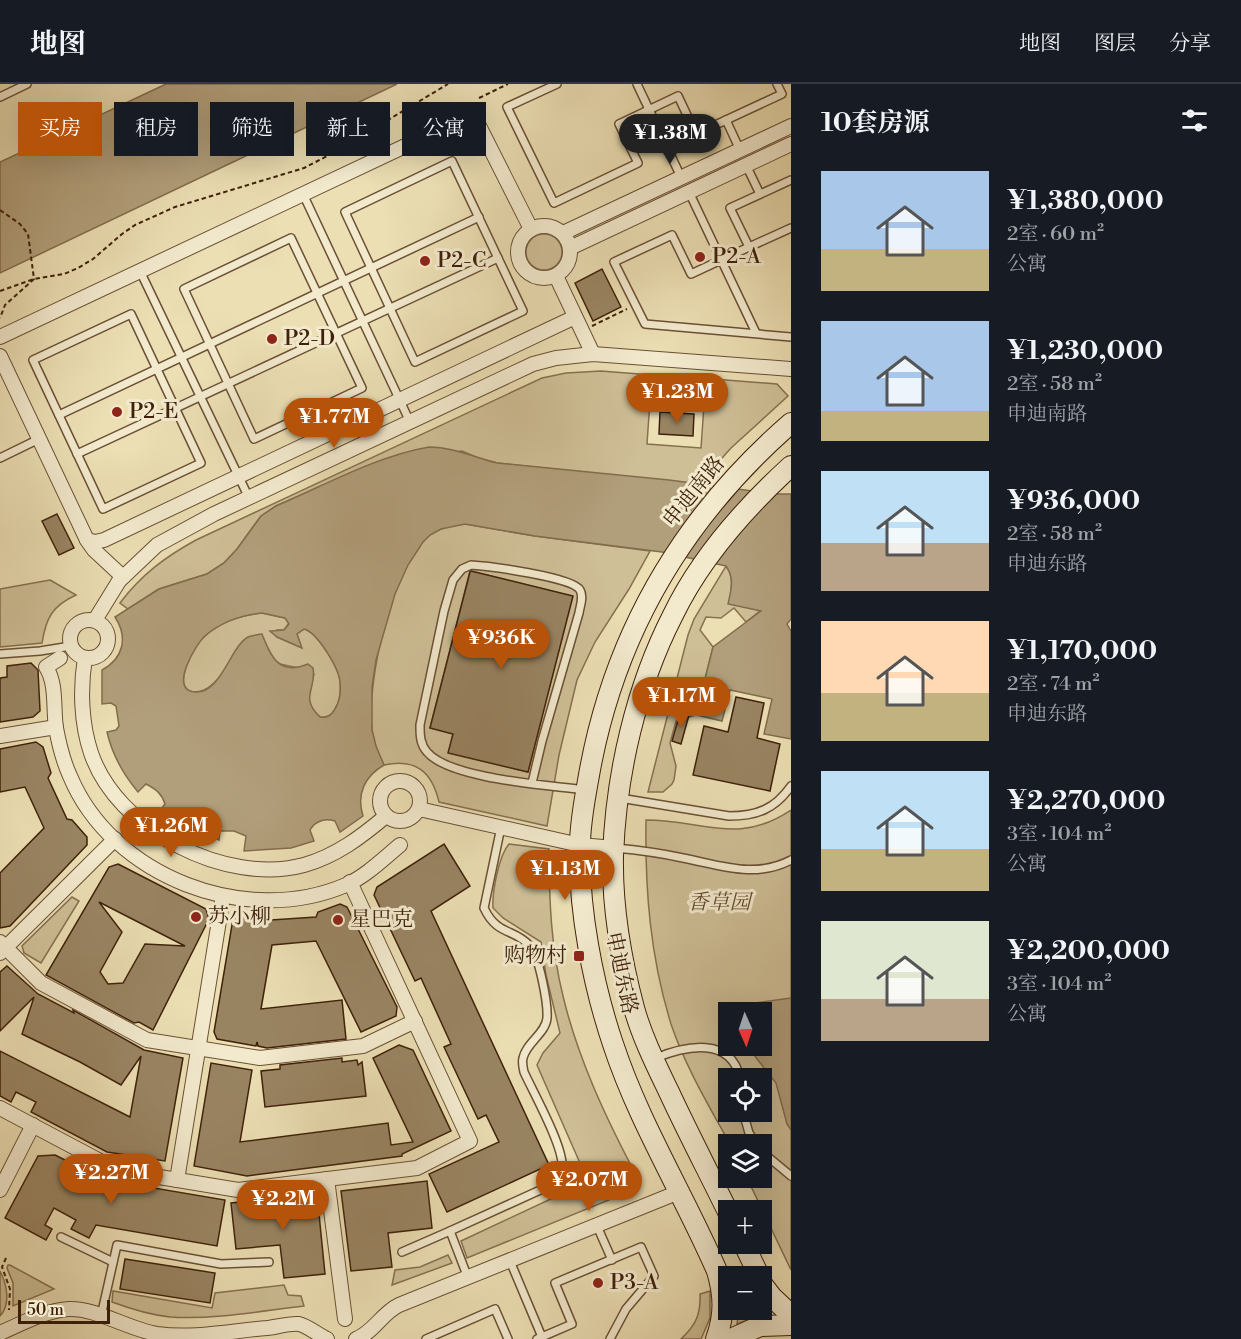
<!DOCTYPE html>
<html lang="zh">
<head>
<meta charset="utf-8">
<style>
  body { margin:0; font-family:"Libre Bodoni","Noto Serif SC",serif; background:#20242c; color:#f1f3f6; height:100vh; display:flex; flex-direction:column; font-size:22px; white-space:nowrap }
  * { box-sizing:border-box; margin:0 }
  p { font-size:20px; color:#9ea1a6 }
  .icon { flex:none; width:33px; height:33px; fill:none; stroke:currentColor; stroke-width:2; stroke-linecap:round; stroke-linejoin:round }
  .map { position:relative; flex:1; overflow:hidden }
  .details { display:flex; flex-direction:column; background:#171b24; width:450px }
  .details>* { flex:none }
  .top-card { position:absolute; left:18px; top:18px; width:570px; height:54px; display:flex; gap:12px }
  .needle { width:39px; rotate:177deg }
  .fabs { position:absolute; left:718px; top:918px; display:grid; gap:12px }
  .fabs a { display:grid; place-items:center; width:54px; height:54px; border-radius:0px; background:#171b24; box-shadow:0 6px 24px #0002; font-size:30px }
  .scale { position:absolute; left:18px; bottom:15px; width:92px; box-sizing:border-box; padding-left:6px; border:3px solid #3f210a; border-top:0; font-size:16px; line-height:21px; white-space:nowrap; color:#3f210a; -webkit-text-stroke:4px #f3eace; paint-order:stroke }
  .price { position:absolute; translate:-50% -51px; padding:0 14px; border-radius:21px; background:#b45309; color:#fff; font-size:20px; line-height:39px; filter:drop-shadow(0 2px 3px #0008) }
  .price::after { content:''; position:absolute; left:50%; top:36px; width:18px; height:14px; margin-left:-9px; background:inherit; clip-path:polygon(0 0,100% 0,50% 100%) }
  .price.on { background:#222; color:#fff }
  ul { padding:0; list-style:none }
  li { display:flex; align-items:center; gap:18px; height:150px; padding:0 30px }
  li span { display:grid; place-items:center; flex:none; width:168px; height:120px; border-radius:0px; color:#555 }
  li>.icon { margin-inline-start:auto }
  span .icon { width:72px; height:72px; fill:#fffc; stroke-width:1 }
  li b { font-size:26px }
  h2 { display:flex; justify-content:space-between; align-items:center; height:72px; padding:0 30px; font-size:26px }
  .pill { padding:0 21px; border-radius:0px; background:#171b24; box-shadow:0 6px 24px #0002; font-size:21px; line-height:54px }
  .pill.on { background:#b45309; color:#fff }
  header { display:flex; align-items:center; gap:36px; box-sizing:border-box; height:84px; padding:0 30px; background:#171b24; border-bottom:2px solid #363941 }
  header strong { font-size:28px }
  nav { display:flex; gap:33px; margin-inline-start:auto; font-size:21px }
  main { display:flex; flex:1; min-height:0 }
  .map>svg:first-child { display:block }
  .green { fill:#cfbf97; stroke:#877050; stroke-width:1.5; fill-rule:evenodd }
  .water { fill:#b19e7a; stroke:#836c4d; stroke-width:1.5; fill-rule:evenodd }
  .building { fill:#998462; stroke:#3f210a; stroke-width:1.5; fill-rule:evenodd }
  .lines { fill:none; stroke-linecap:round; stroke-linejoin:round }
  .lane-casing { stroke:#6a5034; stroke-width:10 }
  .street-casing { stroke:#6a5034; stroke-width:16 }
  .secondary-casing { stroke:#3f210a; stroke-width:22 }
  .path { stroke:#3f210a; stroke-width:2; stroke-dasharray:4.5 3; stroke-linecap:butt }
  .lane { stroke:#f3eace; stroke-width:7 }
  .street { stroke:#f3eace; stroke-width:14 }
  .secondary { stroke:#f3eace; stroke-width:20 }
  .poi-dot { fill:#8f2418; stroke:#f3eace; stroke-width:2 }
  .labels { text-anchor:middle; dominant-baseline:central; stroke-width:6; stroke-linejoin:round; paint-order:stroke }
  .poi-label { font-size:21px; fill:#3f210a; stroke:#f3eace; text-anchor:start }
  .street-label { font-size:21px; fill:#3f210a; stroke:#f3eace }
  .park-label { font-size:21px; font-style:italic; fill:#63482d; stroke:#f3eace }
</style>
</head>
<body>
<header>
<strong>地图</strong>
<nav><a>地图</a><a>图层</a><a>分享</a></nav>
</header>
<main>
<div class="map">
<svg width="791" height="1255" viewBox="0 0 791 1255">
  <rect width="100%" height="100%" fill="#ecdfb4"/>
  <filter id="stains"><feTurbulence type="fractalNoise" baseFrequency=".00333" numOctaves="4"/><feColorMatrix values="0 0 0 0 .2 0 0 0 0 .09 0 0 0 0 .02 0 0 0 .5 -.17"/></filter>
  <radialGradient id="worn" r=".72"><stop offset=".6" stop-color="#630" stop-opacity="0"/><stop offset="1" stop-color="#630" stop-opacity=".3"/></radialGradient>
  <!-- green -->
  <g class="green">
    <circle cx="544" cy="168" r="18"/>
    <path d="M601,287L677,293L676,318L650,316L647,360L701,364L704,321L687,319L688,293L777,300L788,312L731,364L699,400L497,379L478,374L462,367L383,376L276,422L261,432L237,465L224,479L207,490L159,505L128,525L120,519C141,491 165,473 196,456L542,294L566,289Z"/>
    <path d="M465,440L535,452L650,467L629,505L595,558L577,596L559,671L547,742L439,718C432,688 416,674 384,681C378,670 374,659 372,646C366,599 392,481 430,451C440,443 452,442 465,440ZM470,487L572,512L528,688L449,669L453,650L430,644Z"/>
    <path d="M726,482C732,490 732,497 731,506L761,526L746,538L734,524L721,534L706,533L700,546L713,563L696,631L676,637L670,659L676,682L674,696L672,700L663,708H648L688,551L694,535Z"/>
    <path d="M50,496L76,511C52,522 46,534 42,559L0,563V505Z"/>
    <path d="M262,529L285,534L289,539L284,546H277V553L301,563L297,550L304,545C317,548 339,584 340,598C341,607 340,617 335,625C331,632 327,634 320,633C304,619 309,609 314,590L298,584L280,580L273,576L269,567L244,556C233,572 222,597 204,606C199,608 194,609 190,607C173,600 194,562 203,554C218,538 241,531 262,529Z"/>
    <path d="M791,726V1186L747,1094H762V1060H730C709,1022 685,982 671,940C650,872 645,806 646,736C704,736 737,762 791,726ZM729,928H762V962H729ZM729,994H762V1028H729Z"/>
    <path d="M509,760L549,765C549,815 551,864 563,912C578,975 606,1034 636,1091L626,1109L467,1174L461,1157L572,1105L578,1100L583,1086L537,981L543,969L560,949L546,891L541,858L503,834L493,824C492,808 499,771 509,760Z"/>
    <polygon points="72,813 79,817 41,879 24,869 22,862"/>
    <polygon points="448,1171 452,1179 392,1201 395,1186 420,1183"/>
    <polygon points="8,1181 10,1181 54,1205 13,1222 13,1199 7,1184"/>
    <path d="M0,1187C7,1200 11,1221 0,1232Z"/>
    <path d="M284,1201L288,1211L301,1212L304,1222C261,1227 213,1236 170,1233C150,1231 131,1225 112,1218L113,1207L212,1224L215,1209Z"/>
    <path d="M710,1207V1234L701,1255H681C696,1241 701,1230 700,1210Z"/>
    <polygon points="762,1222 769,1232 756,1233 737,1240 739,1226 762,1226"/>
  </g>
  <!-- water -->
  <g class="water">
    <polygon points="166,0 397,0 0,189 0,78"/>
    <path d="M429,363C453,363 473,373 497,379L669,396L775,410H791V535L787,540L791,547V655L764,650L772,615L730,606L722,637L696,631L713,563L761,527L728,520C731,506 735,494 726,482L662,468L535,452L465,440L441,445L430,451L423,458L408,481L395,510L376,576L372,603V646L376,662L384,681C365,692 356,710 363,732L340,748L335,737C325,734 315,737 310,746L314,757L291,764L244,767L246,752L234,747H220L219,756L205,749L202,742L194,734L187,732L173,733L161,725L165,720C162,710 156,705 146,700L138,708C123,690 112,670 107,648L116,646L119,642L116,622L111,619L102,620V586C124,574 128,553 115,533L159,505L207,490L224,479L237,465L261,432L276,422C325,401 377,372 429,363ZM262,529L285,534L289,540L284,546L270,547L277,553L302,564L297,550L304,545C317,548 339,584 340,598C341,607 340,617 335,625C331,632 327,634 320,633C299,613 317,605 313,584L308,580C279,592 271,573 262,550C257,551 252,551 248,553C230,563 221,610 195,608C168,607 196,559 206,551C223,537 241,531 262,529Z"/>
    <polygon points="791,914 791,1046 787,1040 776,999 747,962 762,962 762,928 734,928 734,922"/>
  </g>
  <!-- building -->
  <g class="building">
    <polygon points="602,185 621,223 593,237 575,199"/>
    <polygon points="660,328 694,330 693,352 659,350"/>
    <polygon points="57,430 74,464 59,471 42,437"/>
    <polygon points="471,487 573,512 528,688 448,669 453,650 430,644 470,488"/>
    <polygon points="31,579 38,586 40,627 33,633 0,638 0,594 7,593 7,582"/>
    <polygon points="736,613 764,619 757,654 780,660 770,707 693,691 704,642 728,648"/>
    <polygon points="680,629 689,631 681,660 672,657"/>
    <polygon points="36,658 43,663 51,689 48,694 67,735 72,736 87,753 87,761 10,842 0,844 0,789 44,744 25,703 0,708 0,665"/>
    <polygon points="444,760 470,802 431,827 549,1081 447,1128 429,1090 499,1058 486,1031 478,1035 444,963 451,960 421,894 415,897 374,811 377,803"/>
    <path d="M118,780L206,825L209,835L153,946L139,938L134,939L46,891L109,783ZM99,818L185,862L145,860L123,899L108,900L100,888L122,848Z"/>
    <polygon points="340,820 347,823 397,923 396,932 361,948 316,857 272,861 261,925 342,916 346,955 267,964 258,962 257,958 256,962 217,955 214,948 233,835 240,831 267,832 271,836 316,833 318,828"/>
    <polygon points="7,882 38,910 74,929 73,926 144,966 183,974 165,1077 107,1068 31,1028 36,1018 16,1008 11,1018 0,1012 0,967 130,1033 141,972 121,1001 80,978 22,950 34,913 0,947 0,888"/>
    <polygon points="399,961 413,966 451,1047 402,1070 402,1072 247,1092 194,1082 211,979 252,986 240,1058 388,1039 391,1061 413,1058 373,974"/>
    <polygon points="342,974 342,978 357,976 358,981 362,978 366,1012 265,1023 261,987 280,985 280,981"/>
    <polygon points="55,1071 118,1103 119,1098 225,1116 217,1162 96,1141 89,1154 71,1145 76,1136 54,1124 45,1141 52,1145 46,1156 5,1134 38,1072"/>
    <polygon points="427,1097 432,1144 388,1149 392,1183 351,1187 341,1107"/>
    <polygon points="317,1110 325,1190 284,1194 280,1161 236,1165 231,1119"/>
    <polygon points="125,1175 215,1189 210,1219 120,1205"/>
  </g>
  <g class="lines">
    <!-- lane casing -->
    <g class="lane-casing">
      <g id="lane">
        <polyline points="557,0 507,23 554,119 638,79 619,40 678,12 696,50 782,10 777,0"/>
        <polyline points="637,0 681,93"/>
        <polyline points="0,13 27,0"/>
        <polyline points="726,36 740,66"/>
        <polygon points="452,77 523,227 415,278 345,128"/>
        <polyline points="746,81 760,110"/>
        <polyline points="791,96 730,124 749,163 691,190 672,151 614,178 645,240 791,253"/>
        <polyline points="689,108 756,249"/>
        <polyline points="303,110 410,338"/>
        <polygon points="291,154 362,304 254,355 184,205"/>
        <polyline points="749,163 791,144"/>
        <polyline points="140,187 249,414"/>
        <polygon points="131,230 201,379 103,425 33,276"/>
        <polyline points="59,331 479,133"/>
        <polyline points="77,370 498,174"/>
        <polyline points="0,374 39,355"/>
        <polyline points="0,570 40,567 71,562"/>
        <path d="M532,699L542,657L579,529C580,522 584,513 580,506C573,493 488,482 471,481L462,485L453,496L444,527L420,641C420,651 420,660 427,668C450,695 548,701 584,706"/>
        <path d="M620,714L729,732C757,732 775,725 791,702"/>
        <path d="M615,764C638,766 660,769 683,774C720,781 755,795 791,776"/>
        <path d="M656,974C685,962 731,952 740,994"/>
        <polyline points="743,1028 749,1049 756,1060"/>
        <polyline points="762,1068 791,1092"/>
        <polyline points="597,1142 612,1176"/>
        <polyline points="61,1153 113,1178"/>
        <polyline points="402,1168 450,1147"/>
        <polyline points="510,1177 542,1253"/>
        <path d="M468,1194L450,1147L549,1102C555,1097 561,1091 562,1083C564,1063 533,1008 524,988C523,984 522,978 523,974C526,959 546,949 547,934C548,919 539,872 530,862C514,844 497,852 484,824L501,743"/>
        <polyline points="101,1232 117,1161 221,1180 269,1178"/>
        <polyline points="426,1255 495,1225 508,1255"/>
        <polyline points="537,1255 572,1240 555,1199 641,1163 654,1192 626,1225 610,1255"/>
      </g>
    </g>
    <!-- street casing -->
    <g class="street-casing">
      <g id="street">
        <circle cx="544" cy="168" r="26"/>
        <polyline points="563,149 791,42"/>
        <polyline points="570,164 791,60"/>
        <polyline points="556,192 593,270"/>
        <polyline points="0,253 473,30 531,145"/>
        <polyline points="0,272 87,456 94,466 123,493"/>
        <polyline points="87,456 95,458 104,456 575,233"/>
        <circle cx="89" cy="555" r="19"/>
        <polyline points="95,536 119,497 157,461 214,430 533,280 556,274 593,270 791,285"/>
        <path d="M60,574L46,583C57,600 53,624 56,644C59,660 63,677 70,692C112,793 246,844 346,801C366,792 383,775 400,761"/>
        <path d="M85,574C80,604 81,639 91,669C117,746 226,802 304,781C336,772 361,753 386,732"/>
        <polyline points="0,652 56,643"/>
        <circle cx="400" cy="717" r="20"/>
        <polyline points="419,725 580,761 614,764"/>
        <polyline points="0,858 41,899 147,956 260,974 363,962 415,937"/>
        <polyline points="0,869 115,755"/>
        <polyline points="0,1024 117,1086 238,1106 417,1084 470,1057 350,798"/>
        <polyline points="327,1095 345,1235"/>
        <polyline points="177,1096 223,812"/>
        <polyline points="0,1106 33,1041"/>
        <path d="M0,1249C21,1240 46,1226 69,1225C96,1224 128,1245 157,1250C193,1255 231,1247 267,1244C276,1243 290,1239 299,1240C308,1242 318,1251 327,1255"/>
        <path d="M356,1255C374,1248 382,1229 399,1221L679,1108"/>
      </g>
    </g>
    <!-- secondary casing -->
    <g class="secondary-casing">
      <g id="secondary">
        <path d="M729,1130C709,1089 688,1049 669,1008C656,981 642,953 634,924C621,875 612,822 613,772C616,690 636,603 673,531C700,475 745,424 791,382"/>
        <polyline points="744,1160 759,1192"/>
        <polyline points="762,1200 772,1213 791,1231"/>
        <path d="M716,1255C725,1231 724,1211 717,1187C684,1111 639,1039 613,960C593,901 578,824 580,761C580,738 585,714 589,691C614,550 683,433 791,339"/>
        <polyline points="731,1255 760,1242 791,1241"/>
      </g>
    </g>
    <!-- path -->
    <g class="path">
      <polyline points="479,14 508,0"/>
      <polyline points="0,126 20,140 28,150 34,195 5,221 0,234"/>
      <polyline points="0,207 34,195 64,190 78,184 93,175 122,150 135,141 175,123 304,84 333,69 448,0"/>
      <polyline points="592,242 627,225"/>
      <polyline points="6,1174 2,1183 10,1205 9,1226"/>
    </g>
    <!-- lane -->
    <use href="#lane" class="lane"/>
    <!-- street -->
    <use href="#street" class="street"/>
    <!-- secondary -->
    <use href="#secondary" class="secondary"/>
  </g>
  <!-- markers -->
  <g class="poi-dot">
    <circle cx="700" cy="173" r="6"/>
    <circle cx="425" cy="177" r="6"/>
    <circle cx="272" cy="255" r="6"/>
    <circle cx="117" cy="328" r="6"/>
    <circle cx="196" cy="833" r="6"/>
    <circle cx="338" cy="836" r="6"/>
    <rect x="573" y="866" width="12" height="12" rx="3"/>
    <circle cx="598" cy="1199" r="6"/>
  </g>
  <g class="labels">
    <!-- poi labels -->
    <g class="poi-label">
      <text x="712" y="173">P2-A</text>
      <text x="437" y="177">P2-C</text>
      <text x="284" y="255">P2-D</text>
      <text x="129" y="328">P2-E</text>
      <text x="208" y="833">苏小柳</text>
      <text x="350" y="836">星巴克</text>
      <text x="567" y="872" text-anchor="end">购物村</text>
      <text x="610" y="1199">P3-A</text>
    </g>
    <!-- street labels -->
    <g class="street-label">
      <text transform="translate(694 408) rotate(-51)">申迪南路</text>
      <text transform="translate(621 889) rotate(78)">申迪东路</text>
    </g>
    <!-- park labels -->
    <g class="park-label">
      <text x="719" y="819">香草园</text>
    </g>
  </g>
  <rect width="100%" height="100%" filter="url(#stains)"/>
  <rect width="100%" height="100%" fill="url(#worn)"/>
</svg>
<div class="fabs">
<a><svg class="needle" viewBox="-14 -14 28 28"><path d="M0-13l5 13h-10z" fill="#e53935"/><path d="M0 13l5-13h-10z" fill="#9ea1a6"/></svg></a>
<a><svg class="icon" aria-label="locate" viewBox="0 0 24 24"><circle cx="12" cy="12" r="6"/><path d="M12 2v4M12 18v4M2 12h4M18 12h4"/></svg></a>
<a><svg class="icon" aria-label="layers" viewBox="0 0 24 24"><path d="M12 4l9 5-9 5-9-5zM3 14l9 5 9-5"/></svg></a>
<a>+</a>
<a>−</a>
</div>
<div class="scale">50 m</div>
<b class="price on" style="left:670px;top:81px">¥1.38M</b>
<b class="price" style="left:677px;top:340px">¥1.23M</b>
<b class="price" style="left:334px;top:365px">¥1.77M</b>
<b class="price" style="left:501px;top:586px">¥936K</b>
<b class="price" style="left:681px;top:644px">¥1.17M</b>
<b class="price" style="left:171px;top:774px">¥1.26M</b>
<b class="price" style="left:565px;top:817px">¥1.13M</b>
<b class="price" style="left:111px;top:1121px">¥2.27M</b>
<b class="price" style="left:589px;top:1128px">¥2.07M</b>
<b class="price" style="left:283px;top:1147px">¥2.2M</b>
<div class="top-card">
<a class="pill on">买房</a>
<a class="pill">租房</a>
<a class="pill">筛选</a>
<a class="pill">新上</a>
<a class="pill">公寓</a>
</div>
</div>
<section class="details">
<h2>10套房源<svg class="icon" aria-label="filters" viewBox="0 0 24 24"><path d="M4 7h16M4 17h16"/><circle cx="9" cy="7" r="2"/><circle cx="15" cy="17" r="2"/></svg></h2>
<ul>
<li><span style="background:linear-gradient(#a9c7e8 65%,#c2b280 0)"><svg class="icon" aria-label="home" viewBox="0 0 24 24"><path d="M3 11l9-7 9 7M6 9v11h12V9"/></svg></span><div><b>¥1,380,000</b><p>2室 · 60 m²</p><p>公寓</p></div></li>
<li><span style="background:linear-gradient(#a9c7e8 75%,#c2b280 0)"><svg class="icon" aria-label="home" viewBox="0 0 24 24"><path d="M3 11l9-7 9 7M6 9v11h12V9"/></svg></span><div><b>¥1,230,000</b><p>2室 · 58 m²</p><p>申迪南路</p></div></li>
<li><span style="background:linear-gradient(#bfe0f5 60%,#b9a48a 0)"><svg class="icon" aria-label="home" viewBox="0 0 24 24"><path d="M3 11l9-7 9 7M6 9v11h12V9"/></svg></span><div><b>¥936,000</b><p>2室 · 58 m²</p><p>申迪东路</p></div></li>
<li><span style="background:linear-gradient(#ffd9b3 60%,#c2b280 0)"><svg class="icon" aria-label="home" viewBox="0 0 24 24"><path d="M3 11l9-7 9 7M6 9v11h12V9"/></svg></span><div><b>¥1,170,000</b><p>2室 · 74 m²</p><p>申迪东路</p></div></li>
<li><span style="background:linear-gradient(#bfe0f5 65%,#c2b280 0)"><svg class="icon" aria-label="home" viewBox="0 0 24 24"><path d="M3 11l9-7 9 7M6 9v11h12V9"/></svg></span><div><b>¥2,270,000</b><p>3室 · 104 m²</p><p>公寓</p></div></li>
<li><span style="background:linear-gradient(#dfe7d0 65%,#b9a48a 0)"><svg class="icon" aria-label="home" viewBox="0 0 24 24"><path d="M3 11l9-7 9 7M6 9v11h12V9"/></svg></span><div><b>¥2,200,000</b><p>3室 · 104 m²</p><p>公寓</p></div></li>
</ul>
</section>
</main>
</body>
</html>
